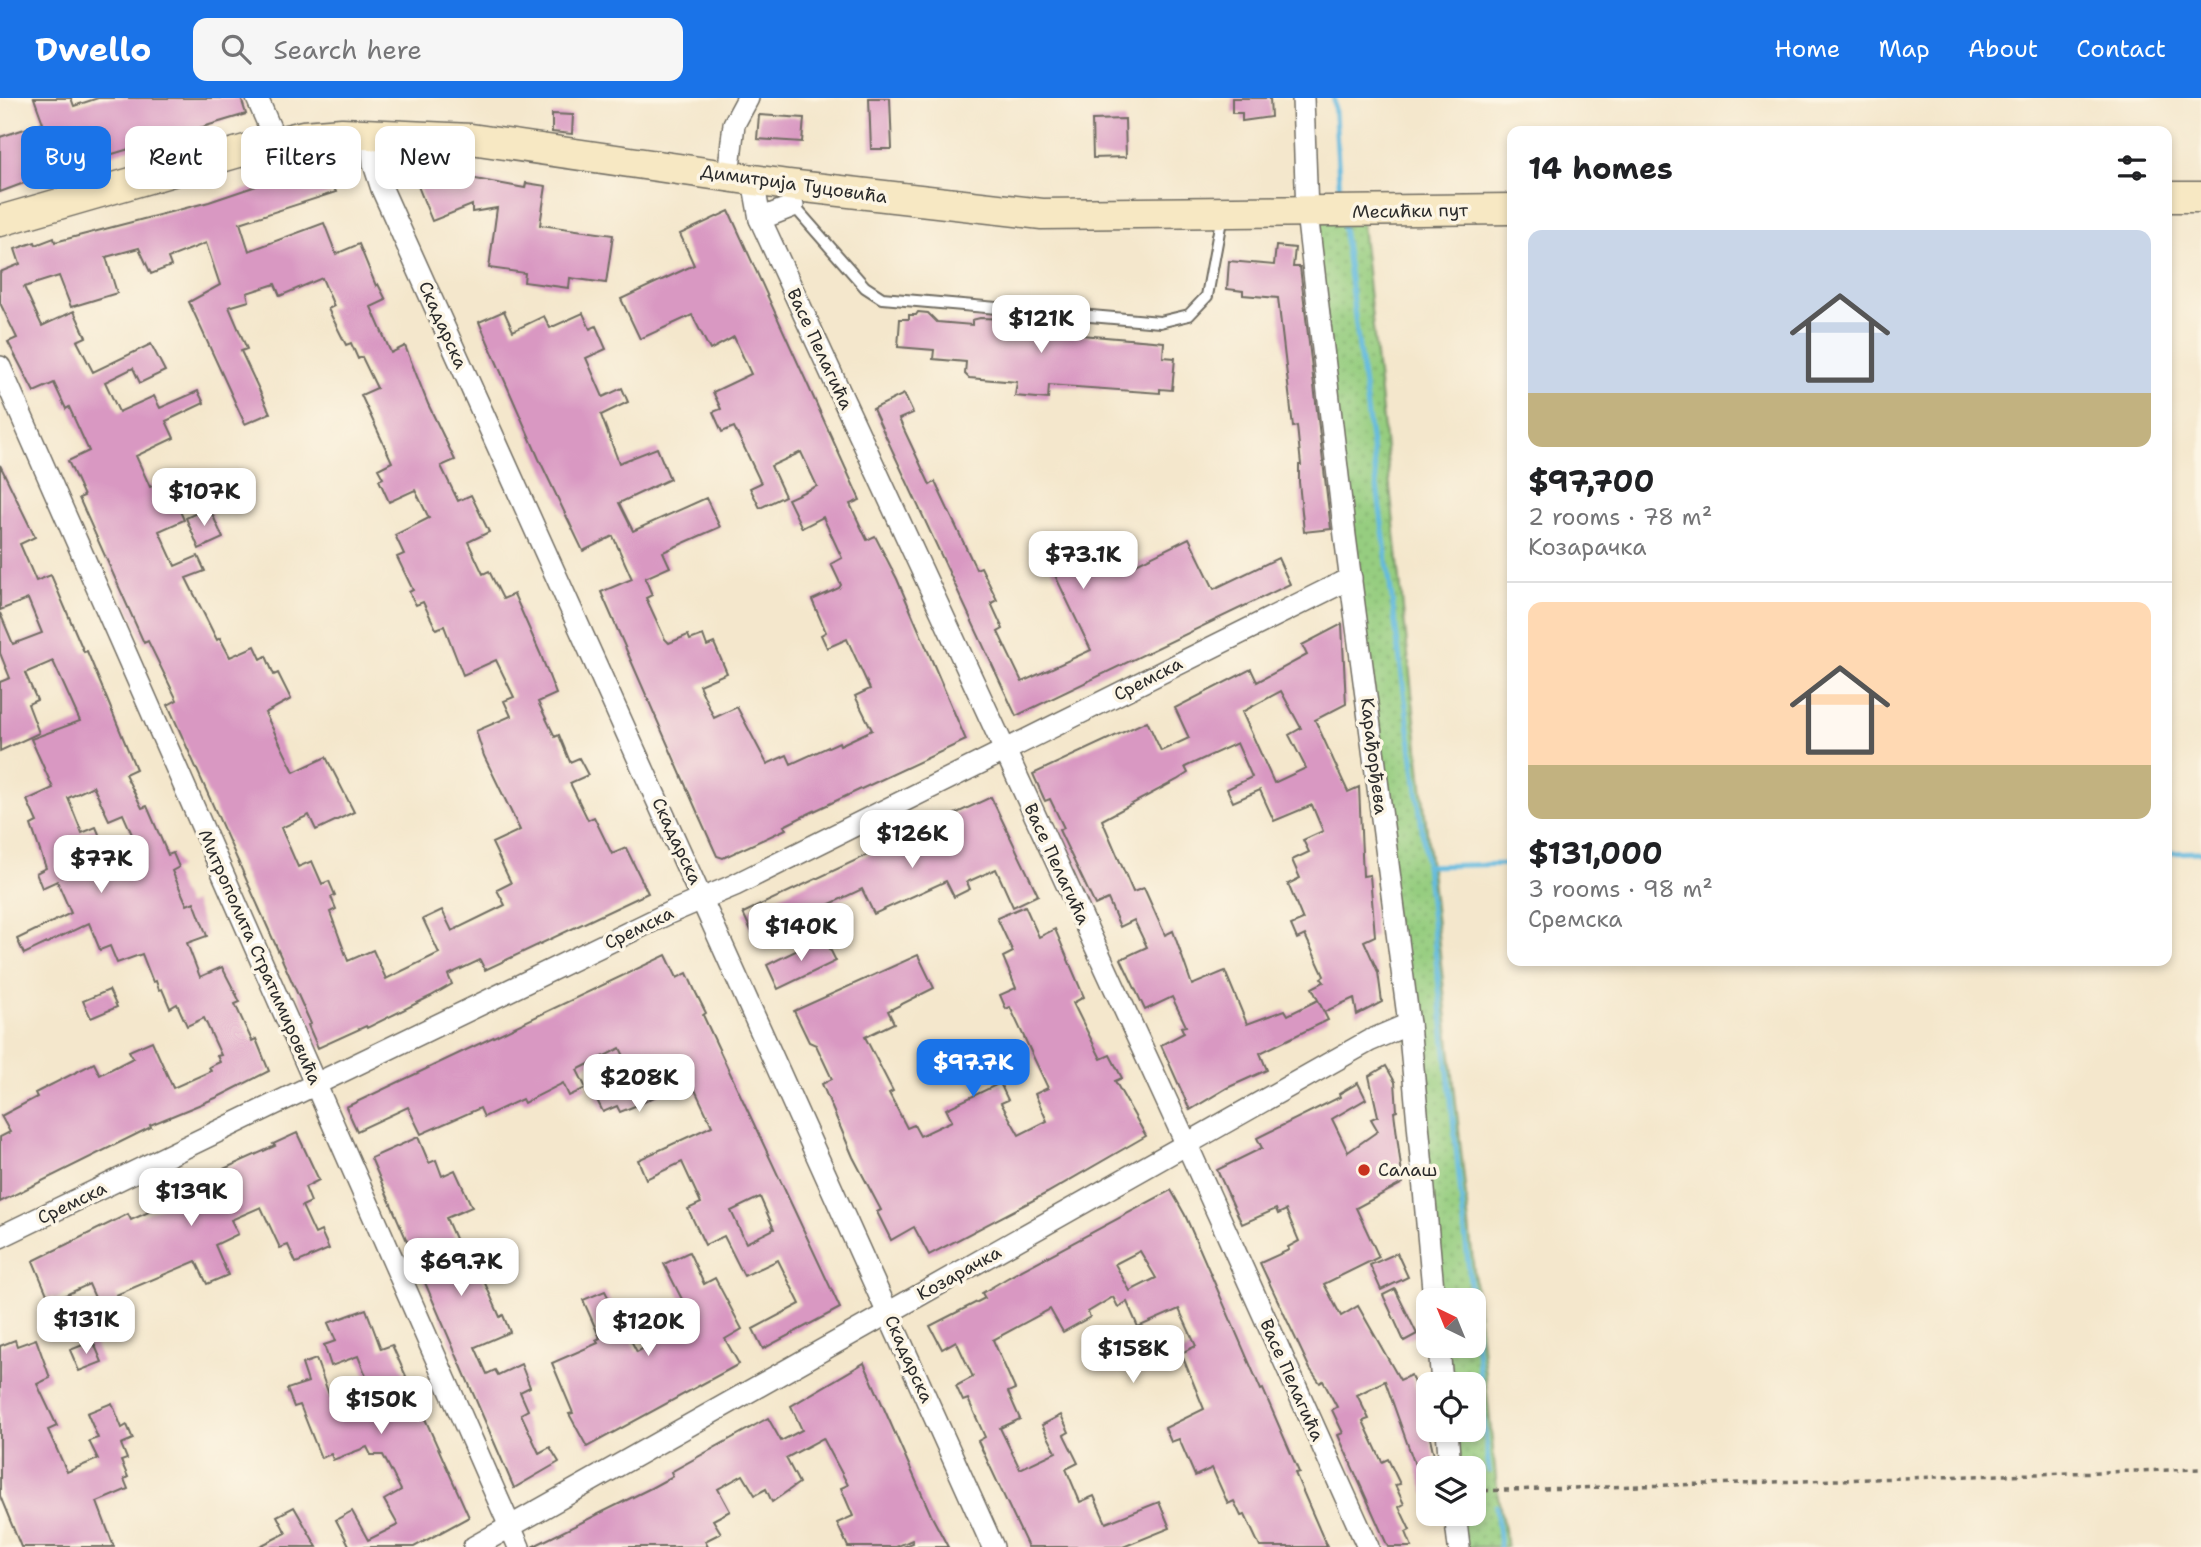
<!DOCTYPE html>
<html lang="en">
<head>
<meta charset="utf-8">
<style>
  body { margin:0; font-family:"Shantell Sans",sans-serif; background:#f6f6f6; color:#202124; height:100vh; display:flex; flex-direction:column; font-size:26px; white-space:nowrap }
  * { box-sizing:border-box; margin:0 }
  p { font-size:23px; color:#757577 }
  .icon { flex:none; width:38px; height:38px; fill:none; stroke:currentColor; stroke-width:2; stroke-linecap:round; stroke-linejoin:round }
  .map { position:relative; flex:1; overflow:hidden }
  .drawer { position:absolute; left:1507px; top:28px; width:665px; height:840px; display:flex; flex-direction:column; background:#fff; border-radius:14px; box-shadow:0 4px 10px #0003 }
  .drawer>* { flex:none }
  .hud { position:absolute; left:21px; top:28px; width:665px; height:63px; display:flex; gap:14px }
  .needle { width:46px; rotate:317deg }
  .fabs { position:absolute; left:1416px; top:1190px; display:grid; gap:14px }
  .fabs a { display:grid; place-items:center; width:70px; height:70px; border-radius:14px; background:#fff; box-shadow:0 4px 10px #0003; font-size:35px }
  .price { position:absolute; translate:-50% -60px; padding:0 16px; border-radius:14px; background:#fff; color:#222; font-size:23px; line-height:46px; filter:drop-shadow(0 2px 4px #0008) }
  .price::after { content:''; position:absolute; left:50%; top:42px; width:21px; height:16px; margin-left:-10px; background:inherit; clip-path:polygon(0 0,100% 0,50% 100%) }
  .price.active { background:#1a73e8; color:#fff }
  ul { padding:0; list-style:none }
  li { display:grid; align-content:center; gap:14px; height:371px; padding:0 21px }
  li+li { border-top:2px solid #e0e0e0 }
  li span { display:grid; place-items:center; height:217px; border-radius:14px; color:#555 }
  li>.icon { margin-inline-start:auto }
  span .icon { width:126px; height:126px; fill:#fffc; stroke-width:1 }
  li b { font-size:30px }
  h2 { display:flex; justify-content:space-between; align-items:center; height:84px; padding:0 21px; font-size:30px }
  .pill { padding:0 24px; border-radius:14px; background:#fff; box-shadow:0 4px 10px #0003; font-size:24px; line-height:63px }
  .pill.active { background:#1a73e8; color:#fff }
  header { display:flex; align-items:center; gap:42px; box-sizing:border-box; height:98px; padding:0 35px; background:#1a73e8; color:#fff }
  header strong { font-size:33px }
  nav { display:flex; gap:38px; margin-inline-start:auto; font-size:24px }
  .search { width:490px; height:63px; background:#f6f6f6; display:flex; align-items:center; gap:18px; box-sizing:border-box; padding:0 24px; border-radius:14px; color:#757577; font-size:26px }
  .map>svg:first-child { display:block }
  .grass { fill:url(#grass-dots); stroke:#607c56; stroke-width:2 }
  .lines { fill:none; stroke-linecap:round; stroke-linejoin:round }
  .stream { stroke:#62badf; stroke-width:5 }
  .building { fill:#d998c2; fill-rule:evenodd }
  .lane-casing { stroke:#716d63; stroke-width:14 }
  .street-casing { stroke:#716d63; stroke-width:24 }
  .secondary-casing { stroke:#716d63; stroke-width:33 }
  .path { stroke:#716d63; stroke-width:3.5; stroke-dasharray:5 5; stroke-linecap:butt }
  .lane { stroke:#fff; stroke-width:10 }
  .street { stroke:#fff; stroke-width:21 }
  .secondary { stroke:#f7e8c3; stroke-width:30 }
  .poi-dot { fill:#c8321e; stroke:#fcf5e5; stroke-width:2.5 }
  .labels { text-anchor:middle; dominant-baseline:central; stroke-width:7; stroke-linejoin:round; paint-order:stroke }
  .street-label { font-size:18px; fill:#2b2b2b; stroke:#fcf5e5 }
  .poi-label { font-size:18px; fill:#2b2b2b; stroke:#fcf5e5; text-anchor:start }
</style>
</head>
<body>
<header>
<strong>Dwello</strong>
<div class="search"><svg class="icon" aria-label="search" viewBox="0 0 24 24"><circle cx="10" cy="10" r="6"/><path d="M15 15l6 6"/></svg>Search here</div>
<nav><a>Home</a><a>Map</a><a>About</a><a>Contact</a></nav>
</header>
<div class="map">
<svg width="2201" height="1449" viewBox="0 0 2201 1449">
  <defs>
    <pattern id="grass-dots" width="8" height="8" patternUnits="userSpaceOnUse" patternTransform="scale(1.75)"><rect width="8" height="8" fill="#96cd80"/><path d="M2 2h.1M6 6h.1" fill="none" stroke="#81b06f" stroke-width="1.8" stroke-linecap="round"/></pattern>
  </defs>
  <rect width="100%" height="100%" fill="#fcf5e5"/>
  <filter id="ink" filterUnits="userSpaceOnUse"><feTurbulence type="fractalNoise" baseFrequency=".0143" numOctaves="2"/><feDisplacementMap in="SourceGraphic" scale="14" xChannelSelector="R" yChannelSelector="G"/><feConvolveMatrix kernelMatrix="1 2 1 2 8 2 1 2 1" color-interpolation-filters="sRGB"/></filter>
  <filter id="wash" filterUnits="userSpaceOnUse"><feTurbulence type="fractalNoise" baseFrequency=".00686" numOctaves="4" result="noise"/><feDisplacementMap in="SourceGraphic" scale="28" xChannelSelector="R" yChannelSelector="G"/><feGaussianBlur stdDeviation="1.57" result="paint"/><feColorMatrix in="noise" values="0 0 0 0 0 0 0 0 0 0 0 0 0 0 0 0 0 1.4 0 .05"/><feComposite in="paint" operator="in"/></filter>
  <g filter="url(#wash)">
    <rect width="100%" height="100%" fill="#f4e7cc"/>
    <!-- grass -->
    <polygon class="grass" points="1361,117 1498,1398 1507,1449 1462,1449 1458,1416 1474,1416 1474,1370 1454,1370 1450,1332 1474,1332 1474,1286 1446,1286 1443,1248 1474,1248 1474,1202 1438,1202 1312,120"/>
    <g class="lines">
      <!-- stream -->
      <g class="stream">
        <polyline points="1334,0 1340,98"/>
        <polyline points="1343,128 1424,746 1472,1202"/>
        <polyline points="2166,755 2201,754"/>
        <polyline points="1426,768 1512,766"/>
        <polyline points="1474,1221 1489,1373"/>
        <polyline points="1496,1408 1500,1449"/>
      </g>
    </g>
    <g id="blocks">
      <!-- building -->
      <g class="building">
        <polygon points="34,0 71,0 74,8 98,0 241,0 246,16 59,72 0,94 0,39 43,25"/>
        <polygon points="869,0 890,0 892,51 871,51"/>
        <polygon points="1232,0 1270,0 1271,19 1242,23 1242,15 1232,15"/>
        <polygon points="552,16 573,17 572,36 552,34"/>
        <polygon points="759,17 804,20 802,44 757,41"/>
        <polygon points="1125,21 1126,59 1093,60 1092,22"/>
        <polygon points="421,71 525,90 526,85 546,88 540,127 613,137 606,185 570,180 569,190 524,184 525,175 489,170 497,110 472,114 472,107 432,123 414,78"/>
        <path d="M327,74L336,94L240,125L249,153L324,125L336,156L359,146L376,188L378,186L386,202L371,209L391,255L405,248L428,306L455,362L441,368L458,403L471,397L489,434L468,444L483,476L489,473L503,501L514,496L540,555L556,596L538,604L555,639L559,637L570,664L579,660L588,677L570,685L588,722L594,719L612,756L626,750L648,795L485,872L480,862L448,877L452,886L431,898L367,930L366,928L318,950L308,927L311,926L168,607L177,602L148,543L144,545L79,400L84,398L68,363L89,353L69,309L66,311L54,285L34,294L8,244L17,240L0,205V174L20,166L15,151L35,144L36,147L54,140L55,144L209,104L271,83ZM206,145L220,187L189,204L245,326L270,315L241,253L247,251L229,209L249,203L247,195L275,186L280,198L322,180L334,208L328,211L346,247L351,245L358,261L362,259L377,290L361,297L392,364L378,371L383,380L379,382L389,404L415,392L429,420L395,437L404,456L397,459L413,492L409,494L416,507L423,504L436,531L444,528L463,577L496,562L514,599L504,603L511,618L476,633L484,658L520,732L492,745L511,785L497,792L505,807L452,833L442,812L423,821L439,855L386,881L373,852L348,863L330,814L336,811L331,799L335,797L329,783L322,786L312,763L298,769L281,730L309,717L316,732L354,714L326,659L294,674L265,615L291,601L278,575L274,577L266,558L261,561L255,548L230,559L220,540L217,542L186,480L205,473L198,458L175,468L159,433L184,422L166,382L150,389L136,358L174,340L166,323L204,305L198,293L160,310L154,298L119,314L105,284L133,270L140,285L165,273L151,246L93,274L77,243L86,239L74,213L42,228L24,189L59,178L71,209L117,195L106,159L139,150L151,176L171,168L168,160Z"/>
        <polygon points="729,113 860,402 850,406 867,442 875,438 897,481 966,642 812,714 784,728 786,731 723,760 717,758 699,718 601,494 632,481 613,438 583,453 539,361 479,224 504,213 513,233 544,218 550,230 583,215 590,231 596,228 606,251 586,260 603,299 622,290 628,304 601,317 619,365 657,350 670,381 619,405 633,433 706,400 720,429 663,454 670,469 645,480 652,497 646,500 665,541 669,545 688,537 690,542 703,537 707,548 714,545 727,575 699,587 714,620 737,609 767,666 787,657 791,666 839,644 840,647 872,632 855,598 870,591 847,541 827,550 821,537 826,534 812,502 839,490 841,487 831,466 842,460 823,419 802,430 788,401 817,388 801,354 771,368 785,398 760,410 750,390 761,385 743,347 734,329 722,334 713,314 721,311 713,294 751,276 734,239 710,252 692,217 640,241 621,201 694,167 680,136"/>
        <polygon points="1276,148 1295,150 1293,169 1300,169 1331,431 1304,434 1299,384 1299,367 1301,367 1297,328 1293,329 1278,200 1243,197 1243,193 1227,191 1229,163 1274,167"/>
        <polygon points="918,214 928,215 937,224 972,227 972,222 980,220 1043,222 1043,224 1059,225 1058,235 1164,244 1163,259 1175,260 1172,292 1160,291 1160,295 1049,287 1048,301 1015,298 1017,284 969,280 965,276 966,264 933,261 934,252 898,249 900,221 909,221 909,217 916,217"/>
        <polygon points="904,296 913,315 899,321 930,387 935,384 976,471 981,469 997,502 991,505 1003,531 998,534 1022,584 1091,552 1051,469 1114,439 1128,470 1189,440 1214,491 1278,460 1290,486 1016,618 873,311"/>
        <path d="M0,367L35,439L20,446L36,483L51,477L84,554L87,553L136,671L125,676L142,710L147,708L168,757L173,755L179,769L172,773L187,807L194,804L207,838L187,845L200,879L222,869L240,904L235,906L252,943L256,941L269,973L218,999L150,1027L151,1029L0,1104V1039L10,1034L1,1018L37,999L35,995L94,965L100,977L133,960L129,953L152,943L173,990L211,973L209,969L220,964L217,958L221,957L204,920L187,928L177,906L170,910L162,891L159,892L156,883L153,884L142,856L117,865L110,848L100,852L89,825L24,856L17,841L71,815L57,783L42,790L36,775L46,770L31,727L37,724L27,702L53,690L31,641L80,623L53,563L25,575L37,602L28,606L39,635L0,653V584L10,580L0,555V515L13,546L42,535L28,501L0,512ZM93,688L109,722L123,716L138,750L110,762L96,729L82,735L68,700Z"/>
        <polygon points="209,409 223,440 199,451 186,420"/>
        <path d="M1342,526L1346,606L1315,622L1348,694L1359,689L1363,778L1370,777L1375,838L1364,843L1378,874L1382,904L1357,917L1354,900L1324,914L1312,890L1324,884L1321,880L1324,878L1305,837L1297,841L1291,827L1303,822L1288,786L1300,780L1292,762L1309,754L1303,742L1323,733L1312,707L1274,723L1260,692L1233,704L1227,691L1252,679L1237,645L1185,669L1188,675L1177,682L1102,722L1133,794L1144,790L1165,837L1173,833L1192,887L1225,873L1247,926L1285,912L1288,917L1318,902L1328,922L1260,955L1267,972L1227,990L1190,1012L1161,947L1184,935L1181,929L1186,928L1172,899L1145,912L1121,861L1147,849L1134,822L1120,829L1108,801L1095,807L1059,732L1064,730L1050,701L1045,703L1033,676L1147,623L1161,653L1189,640L1175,610L1251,571L1257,584L1307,557L1302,547ZM1281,593L1301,630L1289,637L1306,670L1274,685L1242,614Z"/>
        <polygon points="991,699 1038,797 1013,809 996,771 967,784 970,791 954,799 946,783 874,816 862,791 755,841 743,815"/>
        <polygon points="1025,808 1039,839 1055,831 1084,899 1073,905 1101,961 1110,957 1122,980 1115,983 1146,1038 1047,1095 929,1157 914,1129 891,1142 877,1114 881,1112 853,1059 822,986 832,981 816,947 809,944 794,913 918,857 934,890 888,913 894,925 865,939 893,993 889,995 907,1030 914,1027 920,1038 952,1023 946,1011 1000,985 1008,1002 1001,1005 1019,1037 1047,1023 1035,996 1048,990 1010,909 1006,911 1000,897 1016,890 1003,859 1013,854 997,820"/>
        <polygon points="824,839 836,863 778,891 767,867"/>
        <path d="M666,857L677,880L687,875L696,895L706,915L703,917L840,1210L763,1251L753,1231L800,1206L778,1162L744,1178L724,1138L705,1147L688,1111L701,1105L682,1064L646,1081L638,1062L712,1028L690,981L640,1006L620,1014L617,1008L603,1014L595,998L635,980L620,950L577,972L586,990L569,998L563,985L524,1005L522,1001L484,1019L480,1010L421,1036L408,1009L357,1033L346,1009ZM760,1099L774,1131L746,1145L731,1113Z"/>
        <polygon points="109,892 117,909 91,920 83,903"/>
        <polygon points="1386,968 1395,984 1397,1013 1394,1014 1403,1085 1356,1110 1379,1159 1324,1186 1341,1218 1358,1208 1400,1282 1411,1277 1424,1314 1437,1370 1428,1370 1426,1398 1385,1283 1357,1297 1369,1321 1363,1323 1382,1364 1388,1361 1400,1386 1395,1387 1404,1406 1399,1409 1410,1432 1406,1434 1412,1449 1388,1449 1338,1337 1343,1335 1332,1312 1337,1309 1323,1283 1320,1285 1310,1271 1260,1165 1289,1152 1288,1149 1299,1143 1286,1112 1278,1116 1276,1111 1242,1126 1217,1072 1262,1050 1257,1040 1340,999 1339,996 1358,985 1366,1001 1332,1021 1348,1054 1378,1033 1371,1021 1378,1018 1369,978"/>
        <polygon points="297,1035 319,1082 305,1089 311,1104 302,1108 315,1136 321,1133 329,1151 296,1165 288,1147 280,1150 261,1109 231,1122 238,1136 215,1147 228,1177 207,1186 196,1163 116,1197 121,1210 103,1218 89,1186 55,1202 53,1199 49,1201 33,1163 128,1116 131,1122 176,1102 172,1094 275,1048 273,1046"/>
        <polygon points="418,1039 429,1065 436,1062 442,1078 455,1072 472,1109 446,1120 459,1150 468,1147 500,1219 503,1217 510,1234 475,1249 487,1276 495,1272 498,1277 521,1266 530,1289 520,1294 528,1312 521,1316 539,1355 550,1349 559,1364 514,1390 371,1060"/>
        <path d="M1171,1092L1185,1117L1261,1292L1263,1291L1299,1374L1295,1375L1327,1449H1260L1245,1417L1241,1418L1234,1403L1228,1406L1212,1370L1195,1378L1179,1341L1171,1344L1165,1330L1204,1311L1181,1255L1196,1248L1179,1211L1138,1229L1127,1204L1118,1209L1113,1199L1088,1214L1090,1219L1063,1234L1050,1211L993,1242L1015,1291L1008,1294L1020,1321L1000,1330L1020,1371L1056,1354L1042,1327L1061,1317L1069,1334L1064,1337L1078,1365L1066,1371L1080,1404L1094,1398L1106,1425L1159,1404L1170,1430L1123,1449H1028L978,1343L985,1339L968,1301L963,1303L956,1288L973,1279L956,1243L942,1251L930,1228L985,1200L982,1195L1009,1179ZM1140,1153L1156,1180L1130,1193L1115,1166Z"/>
        <polygon points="689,1154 704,1186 715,1180 742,1231 725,1241 739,1266 587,1349 569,1316 573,1315 552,1265 598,1245 596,1242 600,1240 583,1202 605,1193 637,1254 675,1233 671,1226 689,1215 664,1166"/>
        <polygon points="1397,1155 1408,1179 1381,1192 1370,1167"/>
        <polygon points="1395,1191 1417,1236 1404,1243 1383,1197"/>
        <polygon points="366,1211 381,1251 392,1247 469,1419 414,1449 350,1449 336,1422 352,1413 368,1442 398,1427 384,1402 401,1392 383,1357 371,1357 367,1349 333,1362 331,1356 321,1360 300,1307 294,1309 287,1291 308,1284 302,1266 316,1261 331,1302 369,1285 358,1258 331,1268 324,1247 336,1243 328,1225"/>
        <polygon points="36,1241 50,1280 37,1286 57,1328 48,1332 67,1374 98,1361 89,1343 98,1340 87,1315 112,1305 122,1330 127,1327 133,1341 121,1346 127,1361 121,1363 128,1379 124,1381 128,1391 97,1404 114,1449 21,1449 0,1398 0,1248 15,1242 17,1248"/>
        <polygon points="93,1243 102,1264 79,1273 70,1252"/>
        <polygon points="864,1265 931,1417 948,1449 903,1449 913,1445 912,1442 896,1449 848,1449 837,1425 853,1418 841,1390 848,1387 823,1340 786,1360 799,1385 772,1404 766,1391 755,1397 743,1377 718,1391 730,1413 713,1422 721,1435 705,1443 708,1449 532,1449 651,1390 673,1378 671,1374 768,1320 781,1343 802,1332 791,1308"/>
        <polygon points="294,1409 317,1449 258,1449 286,1435 277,1418"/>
      </g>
    </g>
  </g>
  <g filter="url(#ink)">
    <use href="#blocks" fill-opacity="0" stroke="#716d63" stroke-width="2"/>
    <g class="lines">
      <!-- lane casing -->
      <g class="lane-casing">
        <polyline id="lane" points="793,107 865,189 882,200 1160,224 1189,217 1207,198 1222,117"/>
      </g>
      <!-- street casing -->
      <g class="street-casing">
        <g id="street">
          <polyline points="257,0 276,44"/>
          <polyline points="1303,0 1307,115 1345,438 1409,926 1434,1202"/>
          <polyline points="372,36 374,66 382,91 993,1449"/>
          <polyline points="728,78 734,26 748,0"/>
          <polyline points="753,82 760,121 1187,1047 1368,1449"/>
          <polyline points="760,121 793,108"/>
          <polyline points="0,269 519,1449"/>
          <polyline points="0,1139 669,815 735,787 1351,480"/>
          <polyline points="1439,1248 1442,1286"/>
          <polyline points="1447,1332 1450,1370"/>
          <polyline points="1455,1416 1459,1449"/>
          <polyline points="474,1449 1369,943 1409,926"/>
        </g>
      </g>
      <!-- secondary casing -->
      <g class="secondary-casing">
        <g id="secondary">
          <polyline points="2166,99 2201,99"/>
          <polyline points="0,123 249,51 303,38 342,35 471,41 788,87 1042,116 1512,111"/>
        </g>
      </g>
      <!-- path -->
      <polyline class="path" points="1474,1393 2201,1371"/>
      <!-- lane -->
      <use href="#lane" class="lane"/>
      <!-- street -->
      <use href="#street" class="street"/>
      <!-- secondary -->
      <use href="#secondary" class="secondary"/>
    </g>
  </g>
  <!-- markers -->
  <circle class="poi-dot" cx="1364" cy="1072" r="7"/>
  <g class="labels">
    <!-- street labels -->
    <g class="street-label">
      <text transform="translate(794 86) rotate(8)">Димитрија Туцовића</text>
      <text transform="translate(1410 113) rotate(-1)">Месићки пут</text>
      <text transform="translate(443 227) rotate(66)">Скадарска</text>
      <text transform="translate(820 251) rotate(65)">Васе Пелагића</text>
      <text transform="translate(1148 581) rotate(-27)">Сремска</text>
      <text transform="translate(1374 658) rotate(83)">Карађорђева</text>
      <text transform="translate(677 743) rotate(65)">Скадарска</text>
      <text transform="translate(1057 766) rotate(65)">Васе Пелагића</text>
      <text transform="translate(639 830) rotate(-26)">Сремска</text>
      <text transform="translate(260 859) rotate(66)">Митрополита Стратимировића</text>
      <text transform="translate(72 1105) rotate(-26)">Сремска</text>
      <text transform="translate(959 1175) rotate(-29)">Козарачка</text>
      <text transform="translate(909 1261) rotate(66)">Скадарска</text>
      <text transform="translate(1292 1282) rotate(66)">Васе Пелагића</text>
    </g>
    <!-- poi labels -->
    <g class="poi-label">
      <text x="1378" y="1072">Салаш</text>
    </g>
  </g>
</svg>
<div class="fabs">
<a><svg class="needle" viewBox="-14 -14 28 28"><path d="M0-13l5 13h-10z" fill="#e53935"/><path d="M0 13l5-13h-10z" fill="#757577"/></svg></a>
<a><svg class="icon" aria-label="locate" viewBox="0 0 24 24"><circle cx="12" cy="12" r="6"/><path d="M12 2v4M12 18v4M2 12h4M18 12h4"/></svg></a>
<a><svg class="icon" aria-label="layers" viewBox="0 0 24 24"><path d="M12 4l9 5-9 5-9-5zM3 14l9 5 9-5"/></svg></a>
</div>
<b class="price" style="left:1041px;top:257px">$121K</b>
<b class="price" style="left:204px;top:430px">$107K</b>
<b class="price" style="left:1083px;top:493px">$73.1K</b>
<b class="price" style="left:912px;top:772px">$126K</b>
<b class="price" style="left:101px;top:797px">$77K</b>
<b class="price" style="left:801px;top:865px">$140K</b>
<b class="price active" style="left:973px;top:1001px">$97.7K</b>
<b class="price" style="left:639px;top:1016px">$208K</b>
<b class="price" style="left:191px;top:1130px">$139K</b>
<b class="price" style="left:461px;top:1200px">$69.7K</b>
<b class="price" style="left:86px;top:1258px">$131K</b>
<b class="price" style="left:648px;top:1260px">$120K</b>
<b class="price" style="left:1133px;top:1287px">$158K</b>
<b class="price" style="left:381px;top:1338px">$150K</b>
<div class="hud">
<a class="pill active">Buy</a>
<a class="pill">Rent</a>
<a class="pill">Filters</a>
<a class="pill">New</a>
</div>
<section class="drawer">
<h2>14 homes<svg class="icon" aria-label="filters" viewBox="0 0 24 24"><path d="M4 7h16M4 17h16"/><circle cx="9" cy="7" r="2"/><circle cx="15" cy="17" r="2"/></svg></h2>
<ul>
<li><span style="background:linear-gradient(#c9d6e8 75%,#c2b280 0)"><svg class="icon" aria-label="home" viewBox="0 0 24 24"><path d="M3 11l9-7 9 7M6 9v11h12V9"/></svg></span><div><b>$97,700</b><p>2 rooms · 78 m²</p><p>Козарачка</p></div></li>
<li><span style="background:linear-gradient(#ffd9b3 75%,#c2b280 0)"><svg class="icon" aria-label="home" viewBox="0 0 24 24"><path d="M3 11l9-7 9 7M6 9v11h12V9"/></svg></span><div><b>$131,000</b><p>3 rooms · 98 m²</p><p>Сремска</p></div></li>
</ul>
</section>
</div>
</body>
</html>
